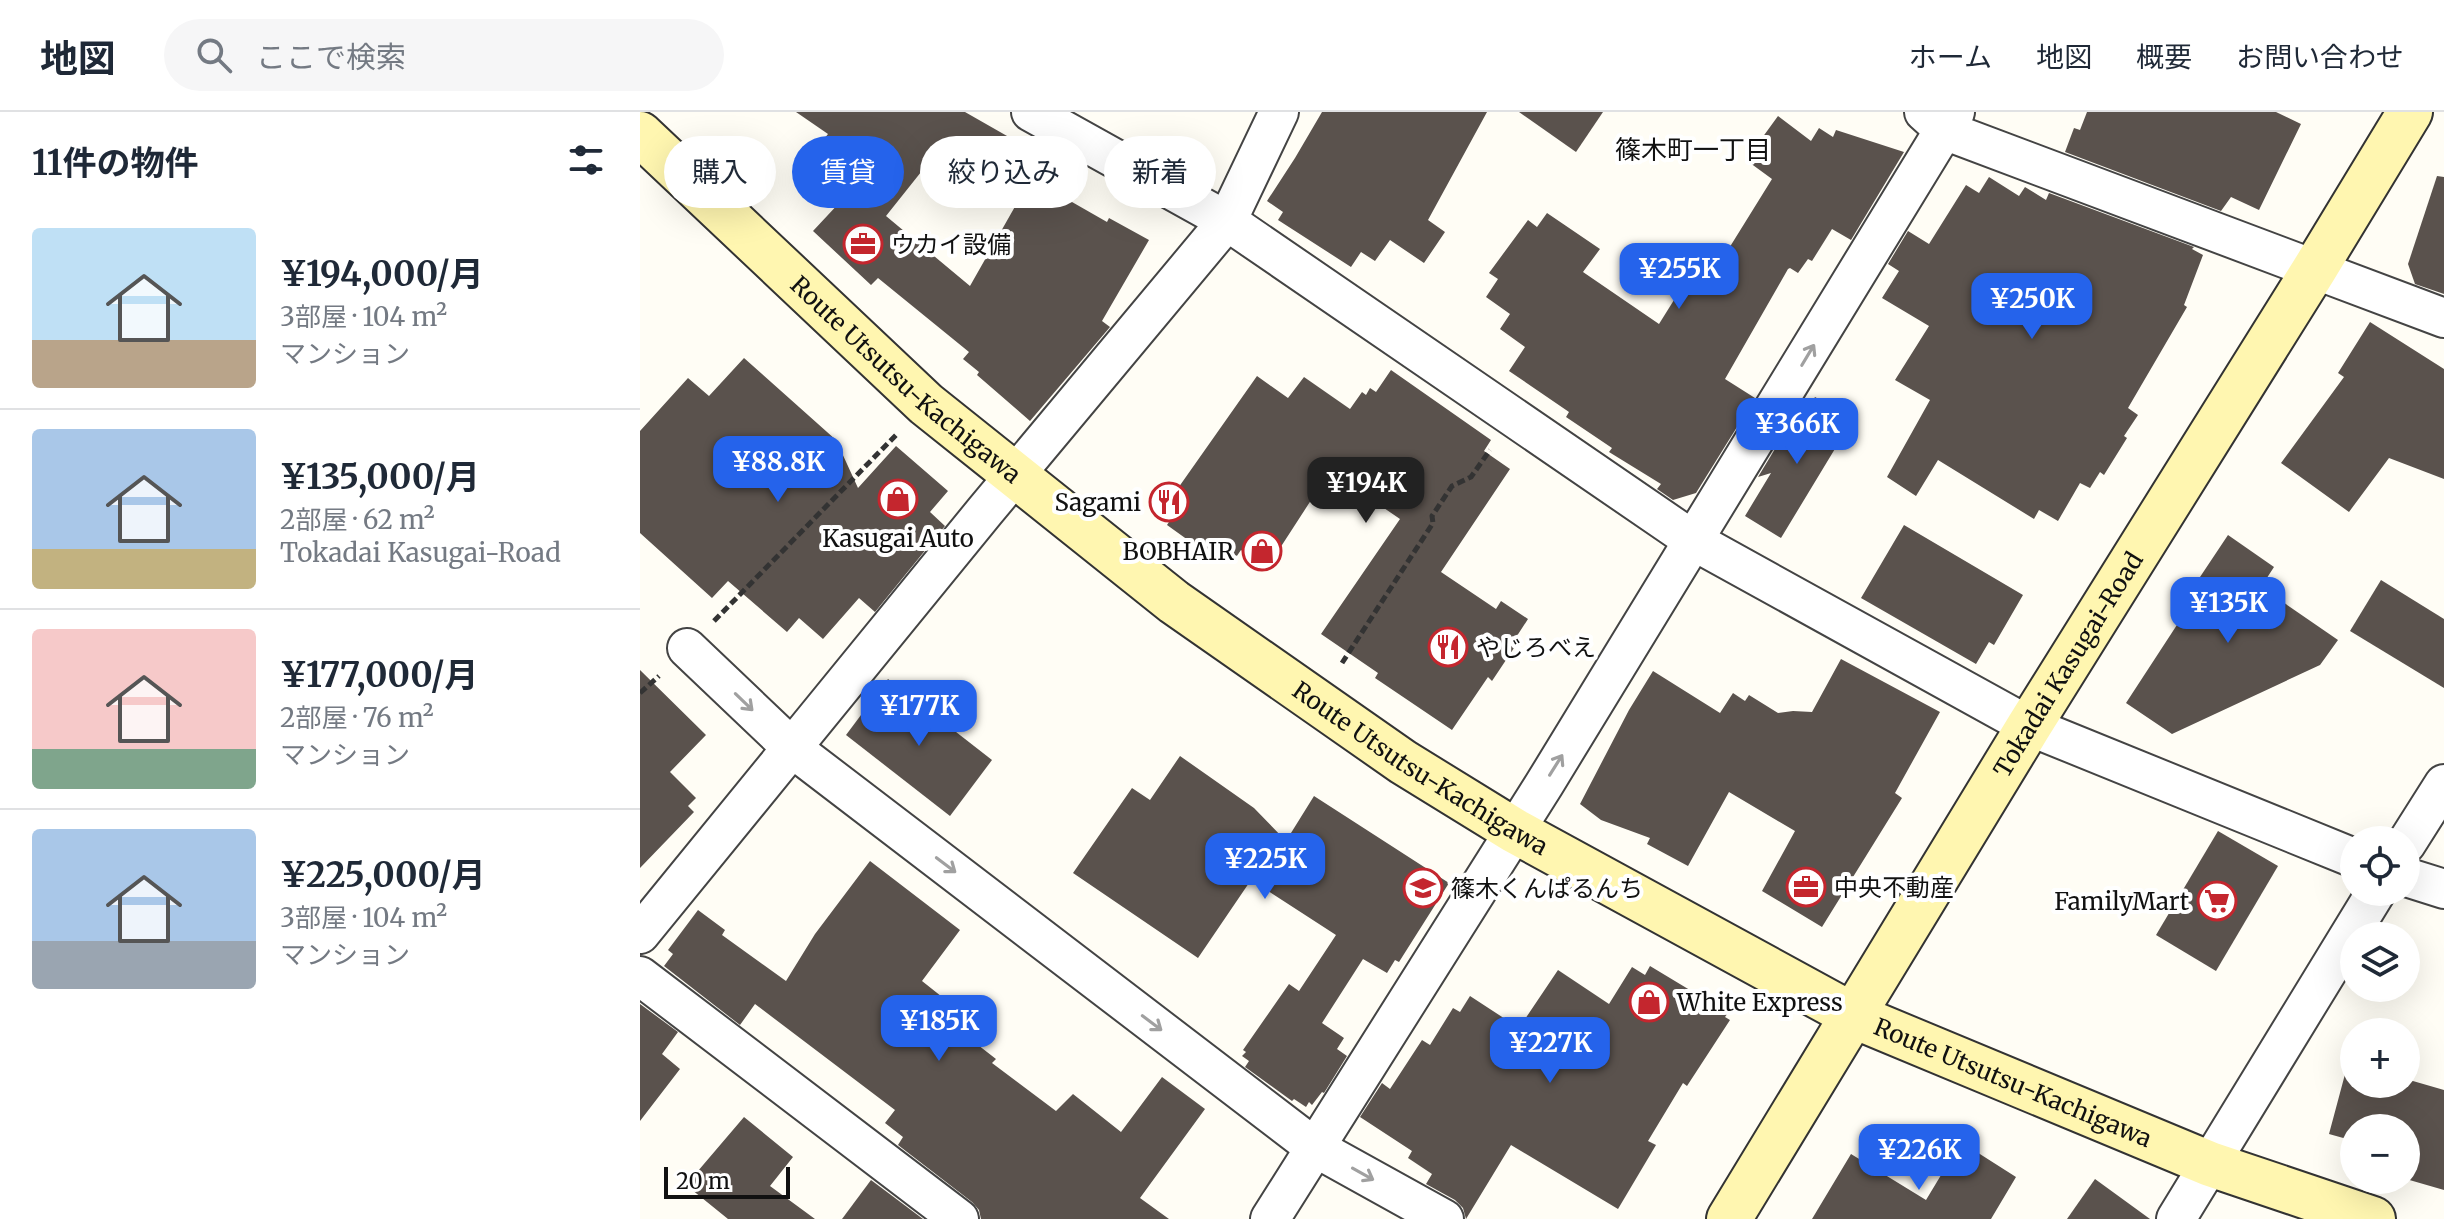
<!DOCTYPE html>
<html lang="ja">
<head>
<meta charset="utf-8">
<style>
  body { margin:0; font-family:Merriweather,"Noto Sans JP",serif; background:#f6f6f7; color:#1f2937; height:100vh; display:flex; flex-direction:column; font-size:30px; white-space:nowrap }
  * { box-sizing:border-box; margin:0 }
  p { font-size:26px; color:#747a83 }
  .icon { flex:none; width:44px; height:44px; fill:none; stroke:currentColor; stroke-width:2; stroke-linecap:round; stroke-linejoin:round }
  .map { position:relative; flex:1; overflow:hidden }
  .details { display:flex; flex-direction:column; background:#fff; width:640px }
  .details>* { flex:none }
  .hud { position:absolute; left:24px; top:24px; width:760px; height:72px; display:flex; gap:16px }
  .buttons { position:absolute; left:1700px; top:714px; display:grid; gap:16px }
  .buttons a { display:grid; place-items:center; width:80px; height:80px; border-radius:50%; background:#fff; box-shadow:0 8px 32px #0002; font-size:40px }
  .scale { position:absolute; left:24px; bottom:20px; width:126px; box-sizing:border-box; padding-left:8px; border:4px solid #111; border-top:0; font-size:22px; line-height:28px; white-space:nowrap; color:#111; -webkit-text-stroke:6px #fff; paint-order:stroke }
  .price { position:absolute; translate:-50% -68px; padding:0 18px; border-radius:16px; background:#2563eb; color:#fff; font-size:26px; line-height:52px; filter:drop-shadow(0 2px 4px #0008) }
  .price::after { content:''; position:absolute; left:50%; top:48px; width:24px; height:18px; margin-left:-12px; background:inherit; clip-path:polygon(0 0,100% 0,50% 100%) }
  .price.active { background:#222; color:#fff }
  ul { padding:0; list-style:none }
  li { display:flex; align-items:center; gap:24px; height:200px; padding:0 32px }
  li+li { border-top:2px solid #e0e1e3 }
  li span { display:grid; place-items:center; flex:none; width:224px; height:160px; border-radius:8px; color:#555 }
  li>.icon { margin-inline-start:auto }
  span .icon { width:96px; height:96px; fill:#fffc; stroke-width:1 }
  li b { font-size:34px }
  h2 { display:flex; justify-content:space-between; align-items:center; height:96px; padding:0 32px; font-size:34px }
  .pill { padding:0 28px; border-radius:36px; background:#fff; box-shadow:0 8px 32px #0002; font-size:28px; line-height:72px }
  .pill.active { background:#2563eb; color:#fff }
  header { display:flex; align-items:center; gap:48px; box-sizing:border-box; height:112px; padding:0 40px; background:#fff; border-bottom:2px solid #e0e1e3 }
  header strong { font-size:38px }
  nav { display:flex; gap:44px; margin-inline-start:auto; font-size:28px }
  .search { width:560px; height:72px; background:#f6f6f7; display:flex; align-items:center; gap:20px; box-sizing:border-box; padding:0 28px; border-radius:44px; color:#747a83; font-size:30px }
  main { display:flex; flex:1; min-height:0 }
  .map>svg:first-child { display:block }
  .building { fill:#5a524d; fill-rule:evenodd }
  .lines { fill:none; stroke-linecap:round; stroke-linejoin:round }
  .street-casing { stroke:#444; stroke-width:42 }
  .secondary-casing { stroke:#333; stroke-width:48 }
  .path { stroke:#333; stroke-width:5; stroke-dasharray:8 4; stroke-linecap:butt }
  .street { stroke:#fff; stroke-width:38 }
  .secondary { stroke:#fff6b0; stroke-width:44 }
  .oneway { stroke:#a0a0a0 }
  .labels { text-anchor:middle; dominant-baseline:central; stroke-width:8; stroke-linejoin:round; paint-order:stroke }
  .poi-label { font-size:24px; fill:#111; stroke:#fff; text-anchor:start }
  .street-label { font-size:24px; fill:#111; stroke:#fff }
  .neighbourhood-label { font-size:26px; fill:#111; stroke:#fff }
</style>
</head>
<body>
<header>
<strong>地図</strong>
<div class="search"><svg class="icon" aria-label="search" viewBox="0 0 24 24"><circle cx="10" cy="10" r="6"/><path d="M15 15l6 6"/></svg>ここで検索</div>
<nav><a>ホーム</a><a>地図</a><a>概要</a><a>お問い合わせ</a></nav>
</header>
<main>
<section class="details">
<h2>11件の物件<svg class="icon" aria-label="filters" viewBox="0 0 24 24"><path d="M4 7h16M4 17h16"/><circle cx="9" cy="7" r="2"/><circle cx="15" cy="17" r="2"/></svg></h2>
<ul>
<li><span style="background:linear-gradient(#bfe0f5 70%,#b9a48a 0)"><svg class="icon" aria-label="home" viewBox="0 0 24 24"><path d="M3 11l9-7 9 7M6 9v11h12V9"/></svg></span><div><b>¥194,000/月</b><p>3部屋 · 104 m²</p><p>マンション</p></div></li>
<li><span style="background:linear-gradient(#a9c7e8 75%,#c2b280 0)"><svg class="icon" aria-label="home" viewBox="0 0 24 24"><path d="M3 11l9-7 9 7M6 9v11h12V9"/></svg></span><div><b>¥135,000/月</b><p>2部屋 · 62 m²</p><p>Tokadai Kasugai-Road</p></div></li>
<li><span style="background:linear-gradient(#f6c9c9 75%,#7fa58c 0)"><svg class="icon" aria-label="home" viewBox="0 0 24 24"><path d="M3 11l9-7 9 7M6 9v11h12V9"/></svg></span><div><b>¥177,000/月</b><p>2部屋 · 76 m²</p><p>マンション</p></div></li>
<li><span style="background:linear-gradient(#a9c7e8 70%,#9aa5b1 0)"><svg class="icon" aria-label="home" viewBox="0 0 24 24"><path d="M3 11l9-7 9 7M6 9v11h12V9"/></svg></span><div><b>¥225,000/月</b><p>3部屋 · 104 m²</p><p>マンション</p></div></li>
</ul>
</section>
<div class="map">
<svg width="1804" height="1107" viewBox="0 0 1804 1107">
  <rect width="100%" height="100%" fill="#fffdf5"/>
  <!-- building -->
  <g class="building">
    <path d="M156,0H325L418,53L404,74L467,110L469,106L509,128L462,209L470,215L390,309L337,263L339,260L323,247L329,240L238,166L231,173L173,119L201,89L160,56L188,22ZM293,45L377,91L330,174L246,104Z"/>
    <polygon points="682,0 847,0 788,108 805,120 784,151 750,128 735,149 721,140 711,155 638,108 643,100 627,89 655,46"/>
    <polygon points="879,0 963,0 936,40"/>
    <polygon points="1447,0 1636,0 1661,12 1619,98 1591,85 1581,99 1425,40 1434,16 1440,18"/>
    <polygon points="1138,4 1171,29 1179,16 1193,25 1196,18 1264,40 1211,128 1192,117 1172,149 1168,147 1158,161 1150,156 1148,157 1085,267 1115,286 1056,381 1033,388 1017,377 1021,372 969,340 972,336 926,305 929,300 869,259 885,235 860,217 870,202 846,185 858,167 849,161 888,108 897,115 907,101 960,137 943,160 1019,212 1034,188 1038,190 1064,146 1078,154 1132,67 1106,48"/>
    <polygon points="1797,64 1804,65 1804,182 1775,172 1768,152"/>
    <polygon points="1349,65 1379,84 1385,75 1406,88 1409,81 1554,135 1552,137 1563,143 1544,193 1547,195 1488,296 1498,303 1484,324 1487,326 1464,363 1460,360 1450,376 1440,371 1418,409 1399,398 1394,407 1298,348 1276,384 1247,365 1290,288 1255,268 1289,214 1242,186 1259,159 1248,152 1268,119 1289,132 1326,73 1339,81"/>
    <polygon points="1730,210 1804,257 1804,367 1749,346 1709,400 1641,351 1704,265 1698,261"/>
    <polygon points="104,246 196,328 218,376 256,334 308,379 290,400 305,414 235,500 219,486 183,527 159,506 147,520 88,469 72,486 0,421 0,319 48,266 69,284"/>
    <polygon points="751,258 851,328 844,339 870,357 801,460 856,497 861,489 888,507 873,530 876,533 852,569 848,565 812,618 735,566 738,561 681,522 760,407 690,359 627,456 601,438 592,451 584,444 580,451 527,413 545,386 536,379 617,264 648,286 664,265 710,297 722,280 726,283 730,276 736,280"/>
    <polygon points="1175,285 1213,307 1141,426 1105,404 1131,361 1118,365 1152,309 1159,313"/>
    <polygon points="1264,413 1383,483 1354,533 1349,530 1336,552 1221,486"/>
    <polygon points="1588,423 1634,455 1621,475 1698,528 1680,553 1532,622 1486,591 1548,496 1542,492"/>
    <polygon points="1741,468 1804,507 1804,576 1710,519"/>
    <polygon points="1201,547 1300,600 1255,681 1262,686 1182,815 1122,779 1155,719 1089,680 1048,754 1007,732 1010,726 961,708 940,692 989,598 1013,559 1080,601 1093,581 1105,589 1109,583 1138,601 1153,599 1172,600"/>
    <polygon points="0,558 66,623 30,660 56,686 48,694 54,700 0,756"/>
    <polygon points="248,567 352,648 310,704 206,623"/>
    <polygon points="540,644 614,696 646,729 674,684 809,771 759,850 755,848 747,861 723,847 682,911 704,926 697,937 707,944 684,981 682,980 672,993 669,990 666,995 654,987 652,989 605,955 609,949 602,944 606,940 603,938 649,872 659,879 696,823 611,768 558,846 433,761 492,676 510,688"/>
    <polygon points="1578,719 1638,754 1576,859 1516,823"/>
    <polygon points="230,749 320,818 282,869 321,900 314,909 331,923 329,926 356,947 352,951 416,999 433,982 481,1020 522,965 565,997 500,1086 529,1107 341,1107 339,1098 332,1090 258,1033 263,1025 245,1011 255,998 115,892 100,913 24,854 33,842 28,838 58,798 85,818 82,823 146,869 175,822"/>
    <polygon points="1010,854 1088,901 1085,905 1090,908 1047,974 1043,971 1008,1029 1016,1033 978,1097 871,1033 826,1107 823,1096 815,1088 786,1072 792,1062 768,1046 772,1039 720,1005 742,971 750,977 782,928 790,933 813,896 820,900 830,884 879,916 918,858 969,892 992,855 1005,863"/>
    <polygon points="0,892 38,920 22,942 40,957 0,1009"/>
    <polygon points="1708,951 1714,953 1714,972 1766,972 1766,967 1804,978 1804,1078 1766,1067 1766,1016 1714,1016 1714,1029 1689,1022"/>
    <polygon points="104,1005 153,1045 130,1074 175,1107 88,1107 46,1073"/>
    <polygon points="1321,1030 1376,1065 1351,1107 1172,1107 1211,1042 1286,1088"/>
    <polygon points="1455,1067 1510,1107 1427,1107"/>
    <polygon points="231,1068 283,1107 202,1107"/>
  </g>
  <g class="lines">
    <!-- street casing -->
    <g class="street-casing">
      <g id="street">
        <polyline points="391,0 587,109 1054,429 1389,614 1714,746"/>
        <polyline points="1284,0 1304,18 1804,206"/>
        <polyline points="47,536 152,636 674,1035 804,1107"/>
        <polyline points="1766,732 1804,672"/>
        <polyline points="1766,765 1804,777"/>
        <polyline points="0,822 345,399 587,109 639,0"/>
        <polyline points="0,864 319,1107"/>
        <polyline points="630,1107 905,671 1315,0"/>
        <polyline points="1536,1107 1736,780"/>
      </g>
    </g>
    <!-- secondary casing -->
    <g class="secondary-casing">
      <g id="secondary">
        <path id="s1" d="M0,22L286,292L534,490L763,650L875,719L1214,904L1570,1052L1733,1107"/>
        <path id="s2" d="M1089,1107L1389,614L1674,158L1770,0"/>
      </g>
    </g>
    <!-- path -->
    <g class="path">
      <polyline points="74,509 257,322"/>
      <polyline points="702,551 793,411 792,404 812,374 831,365 850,338"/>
      <polyline points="0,581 19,564"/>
    </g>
    <!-- street -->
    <use href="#street" class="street"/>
    <!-- secondary -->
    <use href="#secondary" class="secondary"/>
  </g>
  <!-- one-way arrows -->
  <defs><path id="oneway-shaft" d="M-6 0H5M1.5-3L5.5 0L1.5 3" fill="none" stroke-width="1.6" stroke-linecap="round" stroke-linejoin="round" transform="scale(2)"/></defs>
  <g class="oneway">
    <use href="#oneway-shaft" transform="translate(1168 243) rotate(-59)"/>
    <use href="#oneway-shaft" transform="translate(104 590) rotate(44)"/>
    <use href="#oneway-shaft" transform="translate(916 653) rotate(-58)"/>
    <use href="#oneway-shaft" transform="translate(306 753) rotate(37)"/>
    <use href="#oneway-shaft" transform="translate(512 911) rotate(37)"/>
    <use href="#oneway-shaft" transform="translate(723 1062) rotate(29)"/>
  </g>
  <!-- icons -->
  <defs>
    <g id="office-ring" transform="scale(2)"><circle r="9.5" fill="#fff" stroke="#c4262e" stroke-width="1.5"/><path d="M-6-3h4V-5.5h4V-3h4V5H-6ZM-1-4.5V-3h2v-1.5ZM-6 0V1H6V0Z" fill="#c4262e"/></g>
    <g id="shop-ring" transform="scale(2)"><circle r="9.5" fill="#fff" stroke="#c4262e" stroke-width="1.5"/><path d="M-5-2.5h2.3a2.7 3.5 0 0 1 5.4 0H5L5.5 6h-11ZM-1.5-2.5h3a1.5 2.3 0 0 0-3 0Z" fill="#c4262e"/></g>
    <g id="restaurant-ring" transform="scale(2)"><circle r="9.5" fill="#fff" stroke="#c4262e" stroke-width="1.5"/><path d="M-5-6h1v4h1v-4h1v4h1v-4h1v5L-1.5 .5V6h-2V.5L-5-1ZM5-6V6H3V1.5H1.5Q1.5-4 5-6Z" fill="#c4262e"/></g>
    <g id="school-ring" transform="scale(2)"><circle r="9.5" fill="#fff" stroke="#c4262e" stroke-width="1.5"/><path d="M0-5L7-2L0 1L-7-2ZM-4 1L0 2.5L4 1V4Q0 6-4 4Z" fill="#c4262e"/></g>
    <g id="supermarket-ring" transform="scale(2)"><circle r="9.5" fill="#fff" stroke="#c4262e" stroke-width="1.5"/><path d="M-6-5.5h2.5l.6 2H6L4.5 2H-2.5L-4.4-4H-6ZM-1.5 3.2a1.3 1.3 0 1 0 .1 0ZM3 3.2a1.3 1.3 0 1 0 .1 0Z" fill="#c4262e"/></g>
  </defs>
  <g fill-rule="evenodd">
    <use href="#office-ring" x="223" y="132"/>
    <use href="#shop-ring" x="258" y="387"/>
    <use href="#restaurant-ring" x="529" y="390"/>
    <use href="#shop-ring" x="622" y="439"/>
    <use href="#restaurant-ring" x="808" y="535"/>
    <use href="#office-ring" x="1166" y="775"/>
    <use href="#school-ring" x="783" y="776"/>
    <use href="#supermarket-ring" x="1577" y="789"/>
    <use href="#shop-ring" x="1009" y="890"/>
  </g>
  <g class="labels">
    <!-- poi labels -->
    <g class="poi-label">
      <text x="251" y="132">ウカイ設備</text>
      <text x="501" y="390" text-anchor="end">Sagami</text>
      <text x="258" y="426" text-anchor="middle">Kasugai Auto</text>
      <text x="594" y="439" text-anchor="end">BOBHAIR</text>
      <text x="836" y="535">やじろべえ</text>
      <text x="1194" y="775">中央不動産</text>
      <text x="811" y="776">篠木くんぱるんち</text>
      <text x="1549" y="789" text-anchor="end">FamilyMart</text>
      <text x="1037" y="890">White Express</text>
    </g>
    <!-- street labels -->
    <g class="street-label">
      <text stroke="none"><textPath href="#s1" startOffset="362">Route Utsutsu-Kachigawa</textPath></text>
      <text stroke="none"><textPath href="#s2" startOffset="650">Tokadai Kasugai-Road</textPath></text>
      <text stroke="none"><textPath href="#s1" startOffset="1008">Route Utsutsu-Kachigawa</textPath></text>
      <text stroke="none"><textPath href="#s1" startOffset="1680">Route Utsutsu-Kachigawa</textPath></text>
    </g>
    <!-- neighbourhood labels -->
    <g class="neighbourhood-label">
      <text x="1053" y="37">篠木町一丁目</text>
    </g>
  </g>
</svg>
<div class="buttons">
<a><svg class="icon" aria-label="locate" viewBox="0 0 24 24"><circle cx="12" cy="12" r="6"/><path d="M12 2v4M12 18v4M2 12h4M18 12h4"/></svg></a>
<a><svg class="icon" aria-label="layers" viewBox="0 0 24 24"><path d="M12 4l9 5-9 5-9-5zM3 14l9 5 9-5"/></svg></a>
<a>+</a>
<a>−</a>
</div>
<div class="scale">20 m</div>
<b class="price" style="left:1039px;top:199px">¥255K</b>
<b class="price" style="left:1392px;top:229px">¥250K</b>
<b class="price" style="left:1157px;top:354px">¥366K</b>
<b class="price" style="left:138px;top:392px">¥88.8K</b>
<b class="price active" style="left:726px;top:413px">¥194K</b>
<b class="price" style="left:1588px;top:533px">¥135K</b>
<b class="price" style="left:279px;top:636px">¥177K</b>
<b class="price" style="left:625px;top:789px">¥225K</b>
<b class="price" style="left:299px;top:951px">¥185K</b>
<b class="price" style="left:910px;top:973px">¥227K</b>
<b class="price" style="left:1279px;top:1080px">¥226K</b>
<div class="hud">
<a class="pill">購入</a>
<a class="pill active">賃貸</a>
<a class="pill">絞り込み</a>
<a class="pill">新着</a>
</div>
</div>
</main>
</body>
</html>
